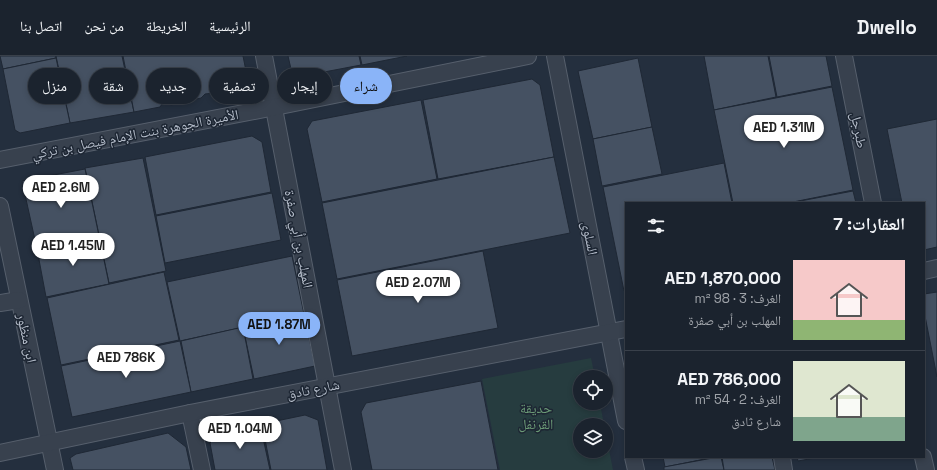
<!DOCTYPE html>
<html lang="ar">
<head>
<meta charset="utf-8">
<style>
  body { margin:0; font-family:"Space Grotesk","Noto Naskh Arabic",sans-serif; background:#242b36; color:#f1f3f6; direction:rtl; height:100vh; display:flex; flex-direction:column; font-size:15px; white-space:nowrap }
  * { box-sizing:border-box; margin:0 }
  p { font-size:13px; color:#a0a4aa }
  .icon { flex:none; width:22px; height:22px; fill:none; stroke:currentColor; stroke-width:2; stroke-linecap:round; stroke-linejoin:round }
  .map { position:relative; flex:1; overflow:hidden; direction:ltr }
  .drawer { position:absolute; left:625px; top:146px; width:300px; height:256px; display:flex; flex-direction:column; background:#1b232e; border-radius:0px; box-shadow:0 2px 6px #0003,0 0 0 1px #39404a; direction:rtl }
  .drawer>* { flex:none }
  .banner { position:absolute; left:12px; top:12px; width:380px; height:36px; direction:rtl; display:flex; gap:8px }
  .controls { position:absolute; left:573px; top:314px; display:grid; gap:8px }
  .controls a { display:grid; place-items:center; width:40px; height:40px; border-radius:50%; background:#1b232e; box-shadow:0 2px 6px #0003,0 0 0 1px #39404a; font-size:20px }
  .price { position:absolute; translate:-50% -34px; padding:0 9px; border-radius:14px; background:#fff; color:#222; font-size:13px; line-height:26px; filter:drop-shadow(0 1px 2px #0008) }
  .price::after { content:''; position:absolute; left:50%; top:24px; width:12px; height:9px; margin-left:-6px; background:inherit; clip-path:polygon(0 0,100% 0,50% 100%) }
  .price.active { background:#8ab4f8; color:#111 }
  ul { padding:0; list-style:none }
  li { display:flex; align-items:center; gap:12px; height:100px; padding:0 20px }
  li+li { border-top:1px solid #39404a }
  li span { display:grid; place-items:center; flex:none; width:112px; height:80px; border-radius:0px; color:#555 }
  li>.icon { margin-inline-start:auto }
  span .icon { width:48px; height:48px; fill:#fffc; stroke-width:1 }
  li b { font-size:17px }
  h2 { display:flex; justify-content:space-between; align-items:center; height:48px; padding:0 20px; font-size:17px }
  .pill { padding:0 14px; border-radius:18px; background:#1b232e; box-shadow:0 2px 6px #0003,0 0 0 1px #39404a; font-size:14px; line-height:36px }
  .pill.active { background:#8ab4f8; color:#111 }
  header { display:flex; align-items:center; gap:24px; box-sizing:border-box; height:56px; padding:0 20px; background:#1b232e; border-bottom:1px solid #39404a }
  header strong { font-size:19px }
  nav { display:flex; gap:22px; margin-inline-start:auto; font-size:14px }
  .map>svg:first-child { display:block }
  .green { fill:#263c3f }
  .building { fill:#455162; stroke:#1f2835 }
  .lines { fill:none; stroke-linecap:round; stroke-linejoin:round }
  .minor-casing { stroke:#565f6c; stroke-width:18 }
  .minor { stroke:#38414e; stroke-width:16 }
  .labels { text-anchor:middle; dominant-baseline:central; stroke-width:3; stroke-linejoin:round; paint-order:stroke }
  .street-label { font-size:14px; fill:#b4bcc9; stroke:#1d2633 }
  .park-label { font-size:14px; fill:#6b9a76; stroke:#1d2633 }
</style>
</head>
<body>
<header>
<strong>Dwello</strong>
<nav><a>الرئيسية</a><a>الخريطة</a><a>من نحن</a><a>اتصل بنا</a></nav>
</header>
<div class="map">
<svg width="937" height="414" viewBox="0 0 937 414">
  <rect width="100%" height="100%" fill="#242f3e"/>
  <!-- green -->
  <polygon class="green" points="591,302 595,321 580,321 580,347 600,347 604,369 580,369 580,395 606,395 606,378 613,414 500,414 482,323"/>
  <!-- building -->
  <g class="building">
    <polygon points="0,0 56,0 56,2 3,13"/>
    <polygon points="56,0 122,0 134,56 70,67"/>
    <polygon points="123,0 243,0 248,25 241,34 205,38 201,42 171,49 164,45 160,51 134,56"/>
    <polygon points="288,0 359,0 361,9 303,20 291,13"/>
    <polygon points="360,0 407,0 362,9"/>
    <polygon points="704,0 768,0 776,41 714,54"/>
    <polygon points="769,0 826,0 832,30 777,41"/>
    <polygon points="56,2 70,67 20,77 15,74 3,13"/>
    <polygon points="638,2 652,71 593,83 578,15"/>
    <polygon points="532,23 540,29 554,101 438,123 423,44"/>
    <polygon points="832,31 853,134 788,147 733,147 714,54"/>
    <polygon points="421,44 437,123 322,146 307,73 312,65"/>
    <polygon points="937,63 937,191 924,194 924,147 902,147 887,73"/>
    <polygon points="652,71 662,118 602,130 593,83"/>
    <polygon points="252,80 262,86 271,136 156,159 145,101"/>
    <polygon points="554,101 570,177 337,223 322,147"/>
    <polygon points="143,102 166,215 109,227 85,112"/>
    <polygon points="724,107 732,147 626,147 626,237 624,235 603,131"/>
    <polygon points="85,113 99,180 37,193 22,125"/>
    <polygon points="853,135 856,147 795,147 795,146"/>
    <polygon points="272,137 281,184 165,207 156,160"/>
    <polygon points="99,180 109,228 46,241 37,193"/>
    <polygon points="483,195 498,272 352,300 337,224"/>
    <polygon points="292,200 304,258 180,285 167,226"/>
    <polygon points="164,216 179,284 61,309 47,242"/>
    <polygon points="937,236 937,321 924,255 924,238"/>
    <polygon points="304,258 315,310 254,323 243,271"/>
    <polygon points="243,271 253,323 191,336 181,285"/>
    <polygon points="180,285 191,336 72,361 61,310"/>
    <polygon points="481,325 498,414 372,414 361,356 366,347"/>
    <polygon points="305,359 318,364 327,414 271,414 262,368"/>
    <polygon points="260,368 270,414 215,414 210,387 220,376"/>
    <polygon points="168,377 186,391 191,414 73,414 70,402 76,398"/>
    <polygon points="663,401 715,401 665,411"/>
    <polygon points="718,401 721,401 724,414 664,414 664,411"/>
    <polygon points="722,401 772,401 775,414 724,414"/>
    <polygon points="797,401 820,401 798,405"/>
  </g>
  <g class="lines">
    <!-- minor casing -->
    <g class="minor-casing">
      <g id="minor">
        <polyline points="264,0 343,414"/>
        <polyline points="555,0 626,365"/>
        <polyline points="844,0 873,147"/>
        <polyline points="0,104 275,51 528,0"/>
        <polyline points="0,150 55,414"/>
        <polyline points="924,215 937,212"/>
        <polyline points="0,247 19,244"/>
        <polyline points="190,357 202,414"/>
        <polyline points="0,397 190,357 626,273"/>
        <polyline points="633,401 636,414"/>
        <polyline points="782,401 784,414"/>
        <polyline points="923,401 926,414"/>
      </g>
    </g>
    <!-- minor -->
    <use href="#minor" class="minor"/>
  </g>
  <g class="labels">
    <!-- street labels -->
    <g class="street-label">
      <text transform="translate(859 74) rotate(79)">طبرجل</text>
      <text transform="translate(135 78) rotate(-11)">الأميرة الجوهرة بنت الإمام فيصل بن تركي</text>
      <text transform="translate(590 182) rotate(79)">السلوى</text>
      <text transform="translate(299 183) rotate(79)">المهلب بن أبي صفرة</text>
      <text transform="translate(27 282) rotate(78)">ابن منظور</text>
      <text transform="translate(313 333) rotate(-11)">شارع ثادق</text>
    </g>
    <!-- park labels -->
    <g class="park-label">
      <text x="536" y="352">حديقة<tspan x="536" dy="16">القرنفل</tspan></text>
    </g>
  </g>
</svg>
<div class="controls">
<a><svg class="icon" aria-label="locate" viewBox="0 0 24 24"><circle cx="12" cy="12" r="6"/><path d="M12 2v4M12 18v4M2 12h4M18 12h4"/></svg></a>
<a><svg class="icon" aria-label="layers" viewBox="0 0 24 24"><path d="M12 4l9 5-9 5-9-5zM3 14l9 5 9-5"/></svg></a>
</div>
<b class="price" style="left:784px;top:93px">AED 1.31M</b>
<b class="price" style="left:61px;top:153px">AED 2.6M</b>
<b class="price" style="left:73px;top:211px">AED 1.45M</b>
<b class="price" style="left:418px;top:248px">AED 2.07M</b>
<b class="price active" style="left:279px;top:290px">AED 1.87M</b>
<b class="price" style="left:126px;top:323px">AED 786K</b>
<b class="price" style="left:240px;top:394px">AED 1.04M</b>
<div class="banner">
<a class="pill active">شراء</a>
<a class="pill">إيجار</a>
<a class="pill">تصفية</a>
<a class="pill">جديد</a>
<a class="pill">شقة</a>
<a class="pill">منزل</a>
</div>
<section class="drawer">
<h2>العقارات: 7<svg class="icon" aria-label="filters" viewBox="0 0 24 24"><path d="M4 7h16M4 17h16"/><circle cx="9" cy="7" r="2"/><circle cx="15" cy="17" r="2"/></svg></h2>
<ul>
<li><span style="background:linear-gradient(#f6c9c9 75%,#8fb573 0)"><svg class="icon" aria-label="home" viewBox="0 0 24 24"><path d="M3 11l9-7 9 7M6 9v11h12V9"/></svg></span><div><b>AED 1,870,000</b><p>الغرف: 3 · 98 m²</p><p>المهلب بن أبي صفرة</p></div></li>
<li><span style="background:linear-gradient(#dfe7d0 70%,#7fa58c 0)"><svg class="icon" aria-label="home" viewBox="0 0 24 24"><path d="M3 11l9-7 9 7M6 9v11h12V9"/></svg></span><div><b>AED 786,000</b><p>الغرف: 2 · 54 m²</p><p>شارع ثادق</p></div></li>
</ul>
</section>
</div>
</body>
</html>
